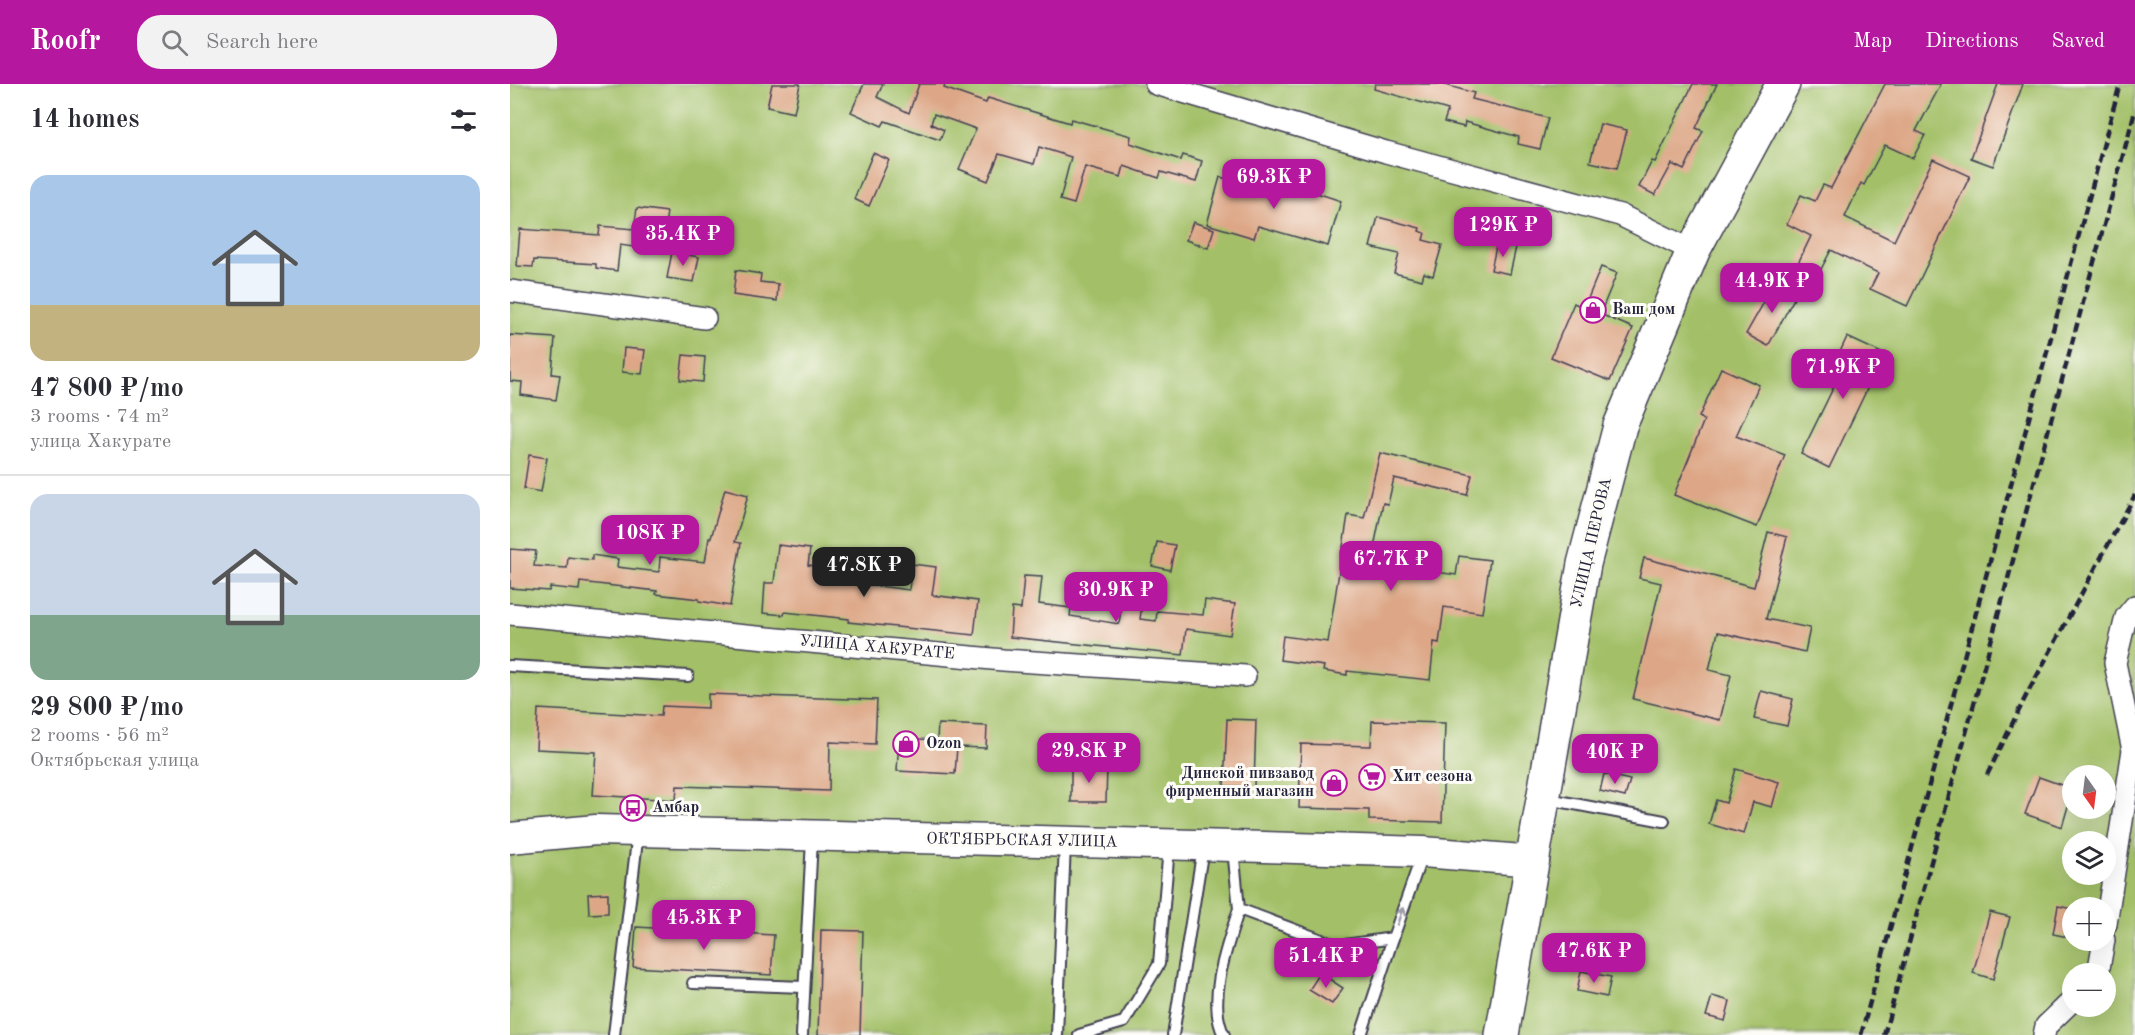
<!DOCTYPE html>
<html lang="en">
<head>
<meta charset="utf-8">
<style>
  body { margin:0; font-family:"Old Standard TT",serif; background:#f2f2f3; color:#2b2b33; height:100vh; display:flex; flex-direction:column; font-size:22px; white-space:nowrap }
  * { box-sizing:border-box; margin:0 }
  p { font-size:20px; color:#7c7c81 }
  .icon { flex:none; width:33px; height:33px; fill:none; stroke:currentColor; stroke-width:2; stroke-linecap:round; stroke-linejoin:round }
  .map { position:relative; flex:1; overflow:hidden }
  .panel { display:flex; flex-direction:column; background:#fff; width:510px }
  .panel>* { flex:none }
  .needle { width:39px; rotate:166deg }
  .tools { position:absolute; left:1552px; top:681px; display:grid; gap:12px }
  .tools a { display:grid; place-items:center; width:54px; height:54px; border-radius:50%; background:#fff; box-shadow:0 6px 24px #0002; font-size:30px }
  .price { position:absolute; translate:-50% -51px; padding:0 14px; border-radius:12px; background:#b5179e; color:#fff; font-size:20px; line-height:39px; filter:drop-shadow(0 2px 3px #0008) }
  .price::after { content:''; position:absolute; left:50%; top:36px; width:18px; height:14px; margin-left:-9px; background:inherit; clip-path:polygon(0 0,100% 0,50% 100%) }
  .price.on { background:#222; color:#fff }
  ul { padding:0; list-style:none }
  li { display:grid; align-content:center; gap:12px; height:318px; padding:0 30px }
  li+li { border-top:2px solid #e1e1e2 }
  li span { display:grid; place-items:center; height:186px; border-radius:18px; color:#555 }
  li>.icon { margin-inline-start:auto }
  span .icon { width:108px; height:108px; fill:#fffc; stroke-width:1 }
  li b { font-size:26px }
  h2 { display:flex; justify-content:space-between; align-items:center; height:72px; padding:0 30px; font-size:26px }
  header { display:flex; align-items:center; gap:36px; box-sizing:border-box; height:84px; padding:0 30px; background:#b5179e; color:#fff }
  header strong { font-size:28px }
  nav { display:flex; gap:33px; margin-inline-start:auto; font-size:21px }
  .search { width:420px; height:54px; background:#f2f2f3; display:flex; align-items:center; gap:15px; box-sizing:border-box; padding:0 21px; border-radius:24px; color:#7c7c81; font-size:22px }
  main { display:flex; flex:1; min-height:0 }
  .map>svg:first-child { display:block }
  .green { fill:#a3c068; stroke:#627152; stroke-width:1.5; fill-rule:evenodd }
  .building { fill:#dda787 }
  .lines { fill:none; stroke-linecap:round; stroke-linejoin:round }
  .lane-casing { stroke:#424153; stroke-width:14 }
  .street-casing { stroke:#424153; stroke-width:24 }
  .secondary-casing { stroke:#424153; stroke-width:33 }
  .highway-casing { stroke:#424153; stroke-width:36 }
  .lane { stroke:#fff; stroke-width:10 }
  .street { stroke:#fff; stroke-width:21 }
  .secondary { stroke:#fff; stroke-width:30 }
  .highway { stroke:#fff; stroke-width:33 }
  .rail { stroke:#22223b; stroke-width:4.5; stroke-dasharray:9 4.5; stroke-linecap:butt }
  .oneway { stroke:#9c9ca7 }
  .labels { text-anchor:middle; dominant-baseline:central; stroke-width:6; stroke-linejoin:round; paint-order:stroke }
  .poi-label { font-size:16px; font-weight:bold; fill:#22223b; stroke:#fdfcf7; text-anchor:start }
  .street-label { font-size:16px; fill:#22223b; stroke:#fdfcf7 }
</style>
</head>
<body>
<header>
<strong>Roofr</strong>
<div class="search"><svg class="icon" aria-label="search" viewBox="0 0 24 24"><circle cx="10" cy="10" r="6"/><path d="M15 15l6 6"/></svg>Search here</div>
<nav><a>Map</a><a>Directions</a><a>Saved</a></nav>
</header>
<main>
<section class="panel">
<h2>14 homes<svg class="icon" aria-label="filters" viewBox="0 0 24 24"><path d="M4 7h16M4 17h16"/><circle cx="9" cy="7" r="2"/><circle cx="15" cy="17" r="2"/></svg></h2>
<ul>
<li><span style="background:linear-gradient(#a9c7e8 70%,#c2b280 0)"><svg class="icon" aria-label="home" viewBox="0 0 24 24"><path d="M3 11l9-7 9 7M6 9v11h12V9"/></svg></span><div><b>47 800 ₽/mo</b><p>3 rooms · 74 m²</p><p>улица Хакурате</p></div></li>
<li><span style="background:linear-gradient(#c9d6e8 65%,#7fa58c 0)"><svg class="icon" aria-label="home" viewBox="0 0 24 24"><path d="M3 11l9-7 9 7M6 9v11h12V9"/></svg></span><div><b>29 800 ₽/mo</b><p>2 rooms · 56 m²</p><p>Октябрьская улица</p></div></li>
</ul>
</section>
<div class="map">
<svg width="1625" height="951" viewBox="0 0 1625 951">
  <rect width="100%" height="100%" fill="#fdfcf7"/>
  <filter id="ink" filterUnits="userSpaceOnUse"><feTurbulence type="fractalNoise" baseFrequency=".0167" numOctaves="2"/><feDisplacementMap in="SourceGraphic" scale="12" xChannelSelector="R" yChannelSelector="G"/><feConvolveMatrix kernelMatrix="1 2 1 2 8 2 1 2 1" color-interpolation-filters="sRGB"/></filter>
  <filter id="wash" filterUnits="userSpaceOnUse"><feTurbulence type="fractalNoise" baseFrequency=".008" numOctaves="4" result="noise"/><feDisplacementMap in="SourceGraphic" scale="24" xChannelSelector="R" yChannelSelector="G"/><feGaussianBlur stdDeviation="1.35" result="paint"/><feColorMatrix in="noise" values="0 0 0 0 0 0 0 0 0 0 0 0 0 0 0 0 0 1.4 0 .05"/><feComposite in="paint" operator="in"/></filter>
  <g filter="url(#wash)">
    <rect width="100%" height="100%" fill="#f4eedb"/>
    <!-- green -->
    <path class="green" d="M0,0H1625V951H0ZM1563,692H1596V724H1563ZM1563,758H1596V790H1563ZM1563,824H1596V856H1563ZM1563,890H1596V922H1563Z"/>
    <g id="blocks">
      <!-- building -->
      <g class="building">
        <polygon points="262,0 290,0 284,29 257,23"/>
        <polygon points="354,0 373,0 367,13 399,29 409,0 435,0 434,4 476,19 478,14 560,39 561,35 621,52 620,59 671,76 673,71 692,77 686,98 651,88 649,94 614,82 611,93 575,83 564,120 550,116 561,73 529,63 524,80 489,70 478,97 449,85 466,45 424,30 421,40 434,46 430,56 375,37 372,42 341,28"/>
        <polygon points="865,0 932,0 964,9 962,15 1038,34 1030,65 1008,60 1009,53 955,38 954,43 934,38 938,26 864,5"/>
        <polygon points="1183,0 1207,0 1186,44 1193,47 1174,86 1162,80 1145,111 1129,103 1142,77 1145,78"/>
        <polygon points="1375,0 1431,0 1406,47 1415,51 1403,74 1375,61 1354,101 1351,99 1335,133 1384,157 1423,75 1460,92 1397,222 1360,205 1368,189 1321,166 1307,193 1303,192 1297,204 1280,196 1301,152 1277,140 1291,111 1305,117 1313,101 1321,104"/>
        <polygon points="1488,0 1513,0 1483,82 1461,74"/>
        <polygon points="1090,40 1117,46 1107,84 1080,78"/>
        <polygon points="363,69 379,76 359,122 344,115"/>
        <polygon points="749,90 831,117 818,162 748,142 744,154 697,140 710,93 745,103"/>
        <polygon points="127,124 157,128 151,167 110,161 107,187 86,184 86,180 24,176 23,183 7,182 10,145 89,151 90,142 124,145"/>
        <polygon points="868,133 910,144 909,147 915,149 913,156 932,161 923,192 914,189 912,196 884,189 889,170 860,163"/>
        <polygon points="683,138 704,145 698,164 676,156"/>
        <polygon points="987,158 1006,163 1000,190 981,186"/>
        <polygon points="162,168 189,173 184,198 157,194"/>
        <polygon points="1091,183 1107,189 1090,230 1123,244 1100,297 1041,273 1064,219 1074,224"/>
        <polygon points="226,186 251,190 250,198 268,200 267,217 223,211"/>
        <polygon points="1266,197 1287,209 1258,262 1236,250"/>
        <polygon points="0,251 45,254 42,290 50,291 46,316 11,311 12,298 0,297"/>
        <polygon points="1337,253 1374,270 1319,384 1291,370 1329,292 1321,287"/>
        <polygon points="114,264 135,266 132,290 112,288"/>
        <polygon points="173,271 195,273 193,298 170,296"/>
        <polygon points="1211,284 1249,301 1226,352 1275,371 1247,443 1164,411 1194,336 1189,333"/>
        <polygon points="870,369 962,391 957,411 884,394 878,420 873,419 861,478 946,491 949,472 980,476 972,529 934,523 929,559 924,558 920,596 837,587 837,591 813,587 814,582 770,576 773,552 818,558 838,431 854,434"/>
        <polygon points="19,371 37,374 31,408 14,405"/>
        <polygon points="215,405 238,411 225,458 231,459 220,522 189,517 189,515 146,510 147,507 70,498 69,506 40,503 39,507 0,504 0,465 26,467 24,482 57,484 58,473 82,476 82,471 108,475 107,483 149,488 150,473 195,478 199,454 201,454"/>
        <polygon points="1258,448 1277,453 1256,535 1300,544 1295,568 1208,548 1199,586 1221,591 1210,636 1123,615 1151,499 1129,494 1134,474 1244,503"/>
        <polygon points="647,458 665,461 660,486 642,482"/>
        <polygon points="268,461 300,465 298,481 324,484 322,496 399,506 402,480 426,483 422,511 468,517 464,551 338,538 339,535 275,528 274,531 253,529 255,499 264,499"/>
        <polygon points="514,492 532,493 529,520 561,524 560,532 609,540 615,497 635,500 630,535 646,537 647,527 693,531 695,516 725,520 720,551 676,545 673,571 500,553 502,524 511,525"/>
        <polygon points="1251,607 1283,615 1277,642 1244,635"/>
        <polygon points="198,610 367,616 365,660 320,658 319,707 167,702 166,716 83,711 86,668 26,665 28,625 151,632 152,622 198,624"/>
        <polygon points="717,635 746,636 744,703 714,702"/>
        <polygon points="862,637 935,639 932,738 859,736 859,726 789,724 791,660 861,662"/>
        <polygon points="428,640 477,642 476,664 447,663 445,690 387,687 389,654 427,656"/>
        <polygon points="561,682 597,683 596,718 561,718"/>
        <polygon points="1226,685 1269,698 1262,723 1243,718 1234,750 1199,740 1206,716 1216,719"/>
        <polygon points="1094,690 1120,696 1115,713 1090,707"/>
        <polygon points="1529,693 1563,705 1552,743 1515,730"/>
        <polygon points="98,809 98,829 79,830 78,810"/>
        <polygon points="1548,822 1563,825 1563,854 1543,850"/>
        <polygon points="1480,828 1500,833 1483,895 1463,889"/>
        <polygon points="126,843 264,851 261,891 123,883"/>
        <polygon points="311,846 353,847 350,951 308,951"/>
        <polygon points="1071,887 1101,893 1097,913 1067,907"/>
        <polygon points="810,889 833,904 822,920 799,906"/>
        <polygon points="1202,912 1220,917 1215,937 1196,932"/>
      </g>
    </g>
  </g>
  <g filter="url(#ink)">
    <use href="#blocks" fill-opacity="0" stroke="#424153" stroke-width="1.5"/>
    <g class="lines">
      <!-- lane casing -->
      <g class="lane-casing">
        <g id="lane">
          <polyline points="0,582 178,592"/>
          <polyline points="1038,715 1154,737"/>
          <polyline points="723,765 729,825 828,862 883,854 912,771"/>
          <polyline points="183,899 294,903"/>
          <polyline points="104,951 128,748"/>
          <polyline points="292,951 302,755"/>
          <polyline points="547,951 555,760"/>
          <polyline points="569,951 614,938 649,880 659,763"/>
          <polyline points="663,951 693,764"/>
          <path d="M714,951C696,918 718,859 729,825"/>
          <polyline points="851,951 883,854"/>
        </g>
      </g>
      <!-- street casing -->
      <g class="street-casing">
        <g id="street">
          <polyline points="646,0 876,68 1110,131 1183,167"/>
          <polyline points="0,207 195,234"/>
          <polyline points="0,530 493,576 735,592"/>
          <polyline points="1596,840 1623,666 1605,579 1616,533 1625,522"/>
          <polyline points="1588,890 1594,856"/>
          <polyline points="1534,951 1536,942 1563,916"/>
        </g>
      </g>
      <!-- secondary casing -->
      <g class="secondary-casing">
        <polyline id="secondary" points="0,754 86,746 128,747 723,762 913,768 1024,777"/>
      </g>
      <!-- highway casing -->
      <g class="highway-casing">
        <polyline id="highway" points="992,951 1074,480 1110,342 1183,167 1273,0"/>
      </g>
      <!-- lane -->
      <use href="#lane" class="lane"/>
      <!-- street -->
      <use href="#street" class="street"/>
      <!-- secondary -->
      <use href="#secondary" class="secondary"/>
      <!-- highway -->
      <use href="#highway" class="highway"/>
      <!-- rail -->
      <g class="rail">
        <polyline points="1477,691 1516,612 1625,411"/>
        <polyline points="1351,951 1610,0"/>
        <polyline points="1374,951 1625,27"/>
      </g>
    </g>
    <!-- one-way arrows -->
    <defs><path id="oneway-shaft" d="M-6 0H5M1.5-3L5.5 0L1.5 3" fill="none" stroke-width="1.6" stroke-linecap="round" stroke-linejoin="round" transform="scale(1.5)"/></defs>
    <use class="oneway" href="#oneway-shaft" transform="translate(890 832) rotate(-71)"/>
  </g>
  <!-- icons -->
  <defs>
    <g id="shop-ring" transform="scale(1.35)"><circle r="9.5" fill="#fdfcf7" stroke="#b5179e" stroke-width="1.5"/><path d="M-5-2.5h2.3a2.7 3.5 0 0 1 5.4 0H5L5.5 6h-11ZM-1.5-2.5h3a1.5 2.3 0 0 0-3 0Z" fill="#b5179e"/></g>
    <g id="supermarket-ring" transform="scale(1.35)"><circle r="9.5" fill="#fdfcf7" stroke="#b5179e" stroke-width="1.5"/><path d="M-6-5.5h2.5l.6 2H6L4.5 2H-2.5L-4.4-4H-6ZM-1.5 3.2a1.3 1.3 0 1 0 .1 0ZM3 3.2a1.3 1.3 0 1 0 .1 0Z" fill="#b5179e"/></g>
    <g id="bus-ring" transform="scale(1.35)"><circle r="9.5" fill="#fdfcf7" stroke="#b5179e" stroke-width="1.5"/><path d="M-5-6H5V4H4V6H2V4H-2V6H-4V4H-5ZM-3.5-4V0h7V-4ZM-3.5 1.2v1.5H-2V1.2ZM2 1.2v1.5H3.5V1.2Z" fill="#b5179e"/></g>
  </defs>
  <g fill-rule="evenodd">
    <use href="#shop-ring" x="1083" y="226"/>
    <use href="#shop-ring" x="396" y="660"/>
    <use href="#supermarket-ring" x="862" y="693"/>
    <use href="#shop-ring" x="824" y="699"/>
    <use href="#bus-ring" x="123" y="724"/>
  </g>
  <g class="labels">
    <!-- poi labels -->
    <g class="poi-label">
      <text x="1102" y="226">Ваш дом</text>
      <text x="416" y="660">Ozon</text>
      <text x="804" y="690" text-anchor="end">Динской пивзавод<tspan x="804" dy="18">фирменный магазин</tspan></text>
      <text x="882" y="693">Хит сезона</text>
      <text x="142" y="724">Амбар</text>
    </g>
    <!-- street labels -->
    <g class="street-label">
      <text transform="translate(1082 459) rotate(-77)">УЛИЦА ПЕРОВА</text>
      <text transform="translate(367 564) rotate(5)">УЛИЦА ХАКУРАТЕ</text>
      <text transform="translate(512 757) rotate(1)">ОКТЯБРЬСКАЯ УЛИЦА</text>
    </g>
  </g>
</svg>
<div class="tools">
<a><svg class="needle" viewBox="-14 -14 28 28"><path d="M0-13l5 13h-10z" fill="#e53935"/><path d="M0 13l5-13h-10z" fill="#7c7c81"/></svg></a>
<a><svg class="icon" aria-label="layers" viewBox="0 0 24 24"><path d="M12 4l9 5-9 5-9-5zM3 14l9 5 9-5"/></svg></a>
<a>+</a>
<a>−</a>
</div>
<b class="price" style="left:764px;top:126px">69.3K ₽</b>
<b class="price" style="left:993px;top:174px">129K ₽</b>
<b class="price" style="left:173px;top:183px">35.4K ₽</b>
<b class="price" style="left:1262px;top:230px">44.9K ₽</b>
<b class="price" style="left:1333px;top:316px">71.9K ₽</b>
<b class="price" style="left:140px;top:482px">108K ₽</b>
<b class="price" style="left:881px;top:508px">67.7K ₽</b>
<b class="price on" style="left:354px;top:514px">47.8K ₽</b>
<b class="price" style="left:606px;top:539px">30.9K ₽</b>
<b class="price" style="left:579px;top:700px">29.8K ₽</b>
<b class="price" style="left:1105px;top:701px">40K ₽</b>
<b class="price" style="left:194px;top:867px">45.3K ₽</b>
<b class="price" style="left:1084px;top:900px">47.6K ₽</b>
<b class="price" style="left:816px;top:905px">51.4K ₽</b>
</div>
</main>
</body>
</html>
